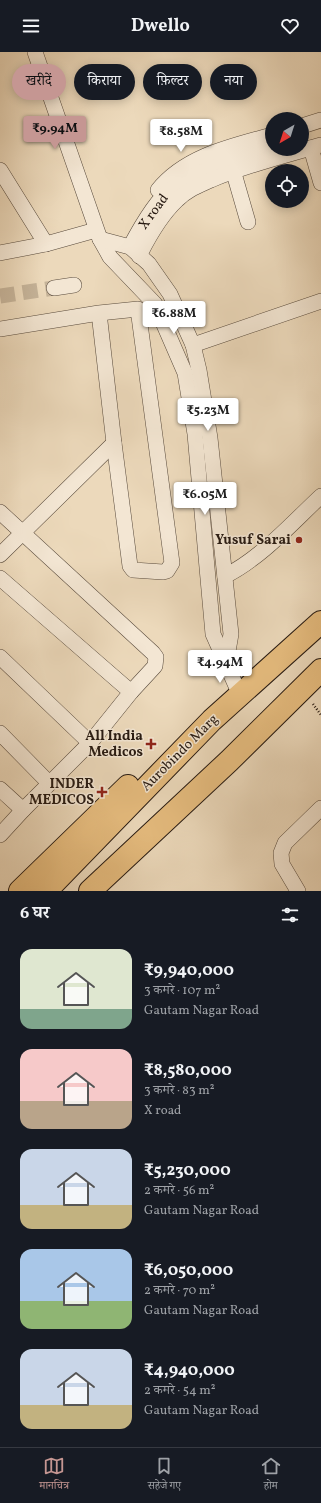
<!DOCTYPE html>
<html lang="hi">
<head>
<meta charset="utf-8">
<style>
  body { margin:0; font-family:Vollkorn,"Noto Serif Devanagari",serif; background:#20242c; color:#f1f3f6; height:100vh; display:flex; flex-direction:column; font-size:15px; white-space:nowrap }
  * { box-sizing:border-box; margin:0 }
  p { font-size:13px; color:#9ea1a6 }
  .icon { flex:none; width:22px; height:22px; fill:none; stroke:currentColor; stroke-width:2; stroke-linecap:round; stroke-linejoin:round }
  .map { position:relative; height:839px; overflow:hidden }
  .drawer { display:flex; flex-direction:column; background:#171b24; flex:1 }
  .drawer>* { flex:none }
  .hud { position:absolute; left:12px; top:12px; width:297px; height:36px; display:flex; gap:8px }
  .needle { width:26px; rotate:219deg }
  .controls { position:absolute; left:265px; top:60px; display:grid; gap:8px }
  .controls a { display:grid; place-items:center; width:44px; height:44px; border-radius:50%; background:#171b24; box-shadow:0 2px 10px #0003; font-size:20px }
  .price { position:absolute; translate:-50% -34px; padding:0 9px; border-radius:4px; background:#fff; color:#222; font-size:13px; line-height:26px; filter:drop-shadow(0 1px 2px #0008) }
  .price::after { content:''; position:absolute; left:50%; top:24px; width:12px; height:9px; margin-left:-6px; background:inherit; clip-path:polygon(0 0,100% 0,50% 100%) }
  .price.active { background:#c59692; color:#111 }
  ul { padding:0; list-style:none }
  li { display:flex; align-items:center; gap:12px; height:100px; padding:0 20px }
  li span { display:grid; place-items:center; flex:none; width:112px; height:80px; border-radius:12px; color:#555 }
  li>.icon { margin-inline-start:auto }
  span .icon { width:48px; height:48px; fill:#fffc; stroke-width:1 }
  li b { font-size:17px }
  h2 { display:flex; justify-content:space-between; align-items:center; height:48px; padding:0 20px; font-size:17px }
  .pill { padding:0 14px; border-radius:18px; background:#171b24; box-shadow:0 2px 10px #0003; font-size:14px; line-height:36px }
  .pill.active { background:#c59692; color:#111 }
  header { display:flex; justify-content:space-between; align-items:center; height:52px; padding:0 20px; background:#171b24; font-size:18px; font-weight:700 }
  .menu { display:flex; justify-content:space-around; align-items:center; height:56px; border-top:1px solid #363941; background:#171b24; font-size:11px; color:#9ea1a6 }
  .menu a { display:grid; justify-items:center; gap:2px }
  .menu .active { color:#c59692 }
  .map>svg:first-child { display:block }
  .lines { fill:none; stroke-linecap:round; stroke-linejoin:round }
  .minor-tunnel { stroke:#c5b399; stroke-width:15; stroke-dasharray:15 8; stroke-linecap:butt }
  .minor-casing { stroke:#584a3c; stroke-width:16 }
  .highway-casing { stroke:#271a12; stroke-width:24 }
  .path { stroke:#271a12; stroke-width:2.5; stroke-dasharray:1 2; stroke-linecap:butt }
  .minor { stroke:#f3e6d3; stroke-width:15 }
  .highway { stroke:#e6bc7e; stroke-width:22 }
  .poi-dot { fill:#8f2418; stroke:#f3e6d3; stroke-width:1.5 }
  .labels { text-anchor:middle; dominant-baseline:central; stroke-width:3; stroke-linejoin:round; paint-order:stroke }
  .street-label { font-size:14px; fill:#271a12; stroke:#f3e6d3 }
  .poi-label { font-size:14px; font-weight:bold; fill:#271a12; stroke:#f3e6d3; text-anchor:end }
</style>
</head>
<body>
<header><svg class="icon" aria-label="menu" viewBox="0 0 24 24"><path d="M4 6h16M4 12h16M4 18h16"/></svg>Dwello<svg class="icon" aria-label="heart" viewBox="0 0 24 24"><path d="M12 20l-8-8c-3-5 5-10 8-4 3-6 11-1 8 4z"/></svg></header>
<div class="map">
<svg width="321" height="839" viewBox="0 0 321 839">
  <rect width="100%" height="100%" fill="#ecd9bb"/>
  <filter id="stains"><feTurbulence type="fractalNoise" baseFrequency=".005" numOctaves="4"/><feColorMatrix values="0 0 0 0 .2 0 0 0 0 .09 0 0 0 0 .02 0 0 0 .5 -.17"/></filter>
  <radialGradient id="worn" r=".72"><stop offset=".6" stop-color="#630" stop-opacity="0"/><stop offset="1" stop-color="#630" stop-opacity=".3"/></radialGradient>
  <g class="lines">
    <!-- minor-tunnel -->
    <polyline class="minor-tunnel" points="0,244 54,236"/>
    <!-- minor casing -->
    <g class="minor-casing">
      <g id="minor">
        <polyline points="35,0 100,187 110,205 155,252 185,321 195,382 213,582 240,643"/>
        <polyline points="302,74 321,68"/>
        <polyline points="311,96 321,131"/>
        <polyline points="0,118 46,192"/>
        <polyline points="233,118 248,170"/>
        <path d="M158,138C185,104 232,94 272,83"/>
        <polyline points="100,187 130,195 149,212 170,242 193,293 199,318 210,386 231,582 226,611"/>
        <path d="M130,195C139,178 155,149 170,138C200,116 238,107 272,95"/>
        <polyline points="0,201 46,192 96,178"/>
        <path d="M139,204C149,184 161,163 177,148C187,138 198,134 211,128C246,113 284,104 321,93"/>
        <polyline points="54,236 74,233"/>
        <polyline points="0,277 99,261 138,257 172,511 167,519 163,520 133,518 130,514 114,391 99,261"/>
        <polyline points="193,293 321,249"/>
        <polyline points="0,460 153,601 156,605 155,614 131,640"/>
        <polyline points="0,503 114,391"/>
        <path d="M225,524C261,506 292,471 321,444"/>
        <polyline points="0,526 131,640 90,691 23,758 0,783"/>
        <polyline points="0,605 90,691"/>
        <polyline points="0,681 49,731"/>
        <polyline points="0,737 23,758"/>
        <polyline points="298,839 282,812 281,801 285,791 321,756"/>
      </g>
    </g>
    <!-- highway casing -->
    <g class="highway-casing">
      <g id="highway">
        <polyline points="20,839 128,734"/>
        <polyline points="46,839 212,668 321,570"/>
        <polyline points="90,839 229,709 321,618"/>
      </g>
    </g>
    <!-- path -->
    <polyline class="path" points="313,652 321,663"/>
    <!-- minor -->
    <use href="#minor" class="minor"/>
    <!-- highway -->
    <use href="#highway" class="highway"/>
  </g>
  <!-- markers -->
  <g class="poi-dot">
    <circle cx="299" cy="488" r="4"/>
    <path d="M149 686h4v4h4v4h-4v4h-4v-4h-4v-4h4z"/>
    <path d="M100 734h4v4h4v4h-4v4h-4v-4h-4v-4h4z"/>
  </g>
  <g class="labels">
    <!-- street labels -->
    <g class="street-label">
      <text transform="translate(154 160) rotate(-54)">X road</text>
      <text transform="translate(180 701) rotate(-45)">Aurobindo Marg</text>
    </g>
    <!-- poi labels -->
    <g class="poi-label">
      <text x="291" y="488">Yusuf Sarai</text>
      <text x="143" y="684">All India<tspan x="143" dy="16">Medicos</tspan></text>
      <text x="94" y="732">INDER<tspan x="94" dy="16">MEDICOS</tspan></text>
    </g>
  </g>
  <rect width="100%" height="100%" filter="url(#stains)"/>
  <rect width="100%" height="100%" fill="url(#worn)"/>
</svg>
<div class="controls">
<a><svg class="needle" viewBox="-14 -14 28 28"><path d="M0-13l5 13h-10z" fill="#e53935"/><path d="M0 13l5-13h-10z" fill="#9ea1a6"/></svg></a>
<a><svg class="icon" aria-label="locate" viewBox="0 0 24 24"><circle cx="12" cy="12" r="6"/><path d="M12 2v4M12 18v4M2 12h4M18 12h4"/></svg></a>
</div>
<b class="price active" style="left:55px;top:98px">₹9.94M</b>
<b class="price" style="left:181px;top:101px">₹8.58M</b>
<b class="price" style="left:174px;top:283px">₹6.88M</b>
<b class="price" style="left:208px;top:380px">₹5.23M</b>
<b class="price" style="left:205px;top:464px">₹6.05M</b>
<b class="price" style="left:220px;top:632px">₹4.94M</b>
<div class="hud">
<a class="pill active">खरीदें</a>
<a class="pill">किराया</a>
<a class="pill">फ़िल्टर</a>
<a class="pill">नया</a>
</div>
</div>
<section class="drawer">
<h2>6 घर<svg class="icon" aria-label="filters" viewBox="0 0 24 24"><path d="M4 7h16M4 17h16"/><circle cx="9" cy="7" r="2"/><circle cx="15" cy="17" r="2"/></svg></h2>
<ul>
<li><span style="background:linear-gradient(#dfe7d0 75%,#7fa58c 0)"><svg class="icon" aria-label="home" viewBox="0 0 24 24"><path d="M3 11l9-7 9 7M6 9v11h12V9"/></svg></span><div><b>₹9,940,000</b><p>3 कमरे · 107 m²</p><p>Gautam Nagar Road</p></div></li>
<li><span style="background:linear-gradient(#f6c9c9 65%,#b9a48a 0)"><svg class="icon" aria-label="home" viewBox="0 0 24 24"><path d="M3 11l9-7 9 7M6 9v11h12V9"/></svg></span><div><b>₹8,580,000</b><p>3 कमरे · 83 m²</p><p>X road</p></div></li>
<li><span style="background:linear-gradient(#c9d6e8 70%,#c2b280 0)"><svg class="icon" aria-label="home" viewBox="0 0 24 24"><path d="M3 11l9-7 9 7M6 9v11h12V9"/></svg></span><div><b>₹5,230,000</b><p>2 कमरे · 56 m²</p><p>Gautam Nagar Road</p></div></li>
<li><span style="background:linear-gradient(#a9c7e8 65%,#8fb573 0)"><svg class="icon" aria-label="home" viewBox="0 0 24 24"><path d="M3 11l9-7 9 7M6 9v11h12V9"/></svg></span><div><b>₹6,050,000</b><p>2 कमरे · 70 m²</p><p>Gautam Nagar Road</p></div></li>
<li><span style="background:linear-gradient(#c9d6e8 70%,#c2b280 0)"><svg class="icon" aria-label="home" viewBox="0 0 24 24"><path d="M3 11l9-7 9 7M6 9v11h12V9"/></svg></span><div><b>₹4,940,000</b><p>2 कमरे · 54 m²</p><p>Gautam Nagar Road</p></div></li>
</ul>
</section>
<nav class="menu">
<a class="active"><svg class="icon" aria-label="map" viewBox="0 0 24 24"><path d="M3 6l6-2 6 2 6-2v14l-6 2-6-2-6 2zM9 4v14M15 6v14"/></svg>मानचित्र</a>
<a><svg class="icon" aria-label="saved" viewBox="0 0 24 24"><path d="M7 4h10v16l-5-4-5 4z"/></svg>सहेजे गए</a>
<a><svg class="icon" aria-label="home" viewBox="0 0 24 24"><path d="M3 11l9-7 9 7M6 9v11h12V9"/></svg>होम</a>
</nav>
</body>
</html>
